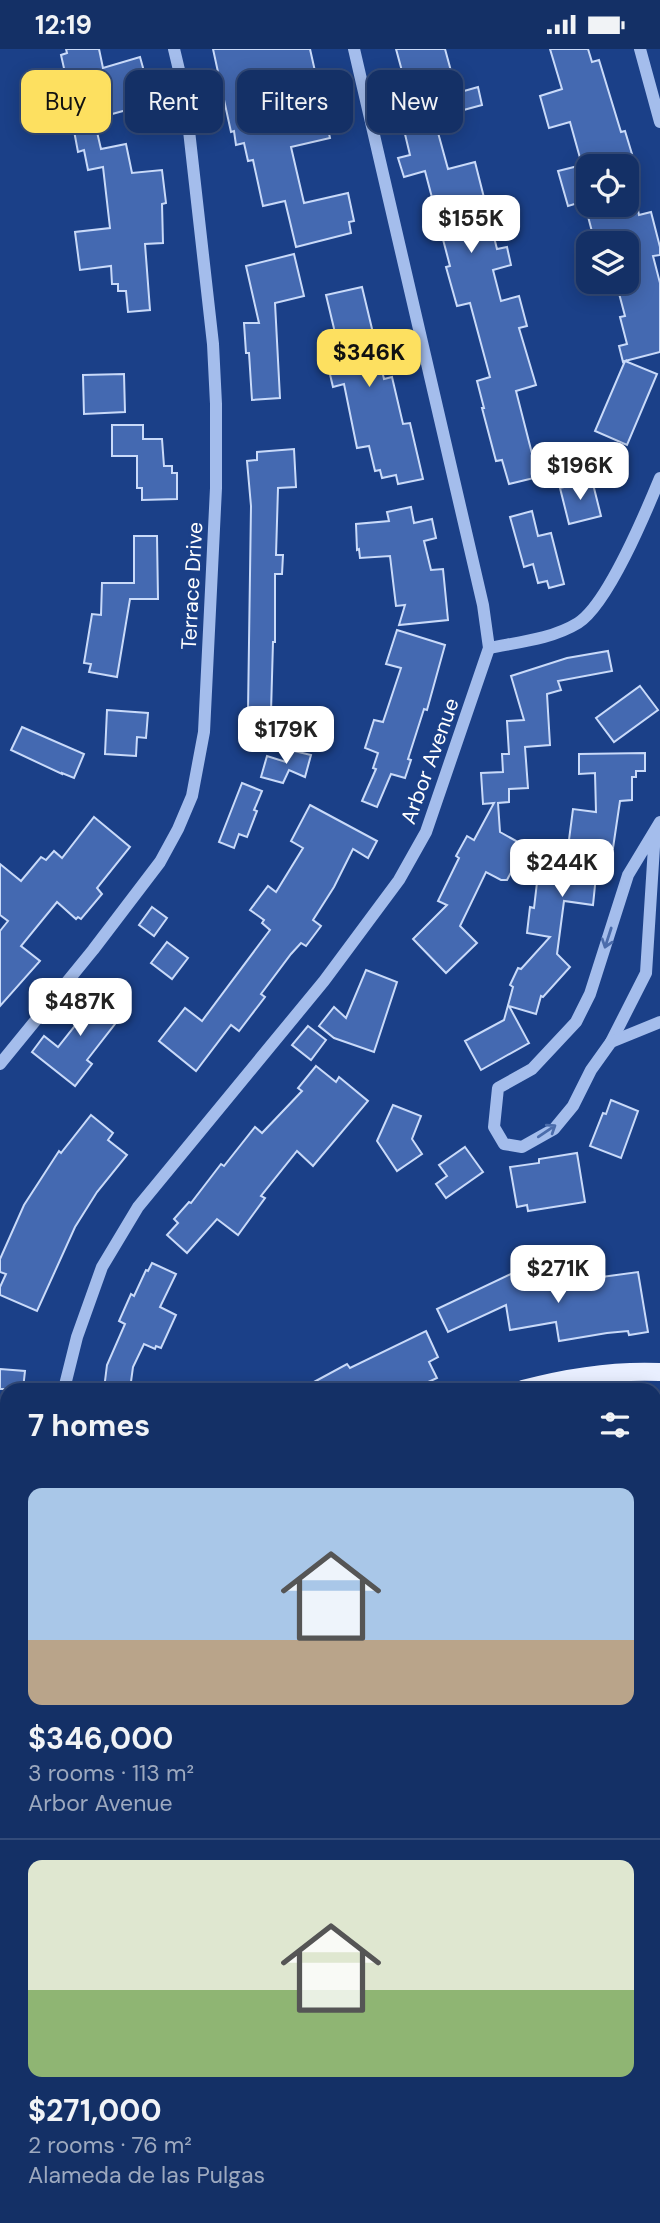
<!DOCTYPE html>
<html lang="en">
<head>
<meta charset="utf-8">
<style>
  body { margin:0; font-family:"DM Sans",sans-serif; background:#1d386c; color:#f1f3f6; height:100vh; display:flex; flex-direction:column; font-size:26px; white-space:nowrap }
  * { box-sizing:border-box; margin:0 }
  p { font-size:23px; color:#9da9bf }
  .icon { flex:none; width:38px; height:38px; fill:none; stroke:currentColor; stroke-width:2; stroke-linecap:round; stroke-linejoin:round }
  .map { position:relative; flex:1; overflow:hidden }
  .details { position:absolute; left:0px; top:1334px; width:662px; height:842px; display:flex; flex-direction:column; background:#143066; border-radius:21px 21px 0 0; box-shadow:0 4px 18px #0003,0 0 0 2px #334b7a }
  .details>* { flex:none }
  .top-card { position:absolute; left:21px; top:21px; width:620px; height:63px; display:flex; gap:14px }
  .fabs { position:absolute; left:576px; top:105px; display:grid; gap:14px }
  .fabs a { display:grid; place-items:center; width:63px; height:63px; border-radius:14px; background:#143066; box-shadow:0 4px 18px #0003,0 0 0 2px #334b7a; font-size:35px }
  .price { position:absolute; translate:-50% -60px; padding:0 16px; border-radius:14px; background:#fff; color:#222; font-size:23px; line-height:46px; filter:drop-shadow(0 2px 4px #0008) }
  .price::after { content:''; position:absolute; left:50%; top:42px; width:21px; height:16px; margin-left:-10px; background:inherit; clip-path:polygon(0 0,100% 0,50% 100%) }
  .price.on { background:#fde060; color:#111 }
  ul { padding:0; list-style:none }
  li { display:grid; align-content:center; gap:14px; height:371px; padding:0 28px }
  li+li { border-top:2px solid #334b7a }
  li span { display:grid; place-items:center; height:217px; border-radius:14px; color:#555 }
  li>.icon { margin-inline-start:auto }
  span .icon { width:126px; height:126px; fill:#fffc; stroke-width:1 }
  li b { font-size:30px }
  h2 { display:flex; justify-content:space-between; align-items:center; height:84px; padding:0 28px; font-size:30px }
  .pill { padding:0 24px; border-radius:14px; background:#143066; box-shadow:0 4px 18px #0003,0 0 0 2px #334b7a; font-size:24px; line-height:63px }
  .pill.on { background:#fde060; color:#111 }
  .status { display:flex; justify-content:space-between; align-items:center; height:49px; padding:0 35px; background:#143066; direction:ltr }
  .status svg { height:19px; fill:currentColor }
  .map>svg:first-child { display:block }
  .building { fill:#4469b1; stroke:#c9daf9; stroke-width:2 }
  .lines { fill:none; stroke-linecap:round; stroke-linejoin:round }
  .minor { stroke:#a4bdec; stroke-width:12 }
  .major { stroke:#e9efff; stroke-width:18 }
  .oneway { stroke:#4b6cab }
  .labels { text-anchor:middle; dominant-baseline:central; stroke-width:5; stroke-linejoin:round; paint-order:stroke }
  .street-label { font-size:21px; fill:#fff; stroke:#1b4088 }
</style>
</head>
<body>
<div class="status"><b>12:19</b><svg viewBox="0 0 49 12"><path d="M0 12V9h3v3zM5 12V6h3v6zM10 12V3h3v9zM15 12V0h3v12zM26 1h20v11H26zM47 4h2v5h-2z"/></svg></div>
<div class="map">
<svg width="660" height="2174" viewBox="0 0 660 2174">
  <rect width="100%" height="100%" fill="#1b4088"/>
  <!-- building -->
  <g class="building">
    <polygon points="66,0 99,0 103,19 140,8 147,33 131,37 134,59 94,70 101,100 126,95 132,124 162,121 166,154 162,155 163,194 145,195 150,261 128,263 126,242 118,242 118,235 112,235 111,217 80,221 75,183 110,179 103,118 88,121 84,101 78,103 72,71 57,75 50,49 68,45 65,38 68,37 61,6 67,4"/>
    <polygon points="213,0 310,0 330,89 291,98 304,154 348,144 354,172 349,173 351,184 296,198 285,152 263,157 253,111 248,112 244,94 236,96 234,82 231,83"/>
    <polygon points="396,0 445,0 457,44 478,38 482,56 434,69 448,120 475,113 497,200 507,198 511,216 493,221 501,252 519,247 527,277 519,279 536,336 516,342 538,428 509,435 502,411 496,412 482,359 484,359 477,332 490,328 470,254 457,257 446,218 450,217 425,122 404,128 398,109 410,106 404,81 417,77"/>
    <polygon points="550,0 588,0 592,13 599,11 621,83 625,82 632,105 583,119 588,138 588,151 568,157 558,122 582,116 570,73 549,79 540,47 562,40"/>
    <polygon points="585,156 637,156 639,166 651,163 660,198 660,206 653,207 660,234 660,303 625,312 657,325 627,396 595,382 625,312 623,313 619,297 627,295 620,268 625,267 616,233 626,233 626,194 595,194"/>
    <polygon points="294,205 304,247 275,254 280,349 252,351 249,304 246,304 244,274 259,274 246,217"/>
    <polygon points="362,238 384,330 392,328 403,375 410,374 423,430 398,435 396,426 382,429 380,421 375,422 369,397 357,399 344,335 333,338 323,296 337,292 326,246"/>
    <polygon points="124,325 125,363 84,365 83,326"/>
    <polygon points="112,376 143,376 143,390 162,390 164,417 172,417 172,424 177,424 177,450 142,451 142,439 137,439 137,407 112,407"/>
    <polygon points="294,400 296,438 278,439 276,506 283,506 282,525 275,525 275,593 273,593 271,663 248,662 251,457 247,412 257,411 257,403"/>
    <polygon points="592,431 601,467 569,475 560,439"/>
    <polygon points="411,458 414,474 432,470 436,489 424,492 431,521 443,520 448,571 399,576 405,556 396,557 390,507 360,509 359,500 357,501 356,475 389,472 387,463"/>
    <polygon points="532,462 538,487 551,484 564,535 549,539 547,532 538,534 533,515 524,518 510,468"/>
    <polygon points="134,487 157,487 158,550 130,550 117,628 89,623 91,615 84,614 92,565 101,566 102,534 134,534"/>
    <polygon points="397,581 445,596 427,661 424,660 408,710 411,711 405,729 391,725 377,758 362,752 376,720 373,719 378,704 365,699 374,671 383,673 401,619 386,615"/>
    <polygon points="608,602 612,622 558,632 561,641 547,645 550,696 525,698 528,739 509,740 509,753 498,754 500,783 525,797 507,831 501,831 486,823 460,877 477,894 446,924 413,890 447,856 438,852 459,809 456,807 467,787 474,791 494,754 483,755 481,724 503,723 502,705 509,705 507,672 524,671 511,627 567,609"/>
    <polygon points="640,637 658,661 614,693 596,669"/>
    <polygon points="107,661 148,664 146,689 137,688 136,707 105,705"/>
    <polygon points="22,678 84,705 74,729 62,724 62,725 11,701"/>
    <polygon points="290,701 311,706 305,728 289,721 283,734 261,728 267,707 286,713"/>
    <polygon points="645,704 645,722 636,722 636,728 632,728 632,751 620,752 613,799 599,797 593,856 564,852 557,905 570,918 543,948 541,947 536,965 509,957 529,994 481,1021 465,992 504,971 513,938 510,936 518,919 521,920 550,888 527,884 530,858 534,859 538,825 564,829 573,760 596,763 595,724 579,725 579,705"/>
    <polygon points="242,734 262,742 254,761 257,762 247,788 239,785 234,799 219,793"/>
    <polygon points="310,756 377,792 368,809 353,800 334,838 313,871 321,877 306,897 301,894 291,905 261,945 265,948 239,982 231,976 196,1022 159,992 185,959 202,972 270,881 262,874 264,871 250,861 268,837 276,843 303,799 291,792"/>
    <polygon points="94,768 130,798 97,839 102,845 81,870 78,868 76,870 57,853 21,897 40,912 0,957 0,882 8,872 0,866 0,815 21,832 41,808 46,811 54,802 62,809"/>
    <polygon points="152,858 167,869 154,887 139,876"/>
    <polygon points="167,893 188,909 172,930 151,914"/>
    <polygon points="366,921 397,933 374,1003 334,989 319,977 334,958 346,969"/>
    <polygon points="84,936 122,966 87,1011 92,1015 75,1037 32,1003 44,987 58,998 85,964 71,953"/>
    <polygon points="308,977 326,991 311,1011 292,996"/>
    <polygon points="316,1017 336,1033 339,1028 368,1052 313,1117 297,1102 261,1147 265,1149 238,1186 217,1170 187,1204 167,1186 178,1174 174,1170 189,1153 191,1154 221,1115 224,1117 255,1078 262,1084 302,1042 298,1039"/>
    <polygon points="611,1051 638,1062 621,1109 590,1097 603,1064 606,1065"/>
    <polygon points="393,1056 421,1067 412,1090 422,1105 397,1122 377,1092"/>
    <polygon points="91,1066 113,1084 108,1091 127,1106 97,1143 75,1178 37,1262 0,1246 0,1238 6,1225 0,1223 0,1210 24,1156 59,1102 61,1104"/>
    <polygon points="465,1098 483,1123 446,1149 436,1135 447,1127 439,1116"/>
    <polygon points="577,1104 585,1153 528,1162 527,1156 517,1158 510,1118 539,1114 539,1110"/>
    <polygon points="152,1214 176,1225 160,1258 176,1266 161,1299 156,1297 155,1300 144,1295 133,1318 130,1340 104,1340 107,1316 125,1275 119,1272 131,1245 134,1247 146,1221 148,1222"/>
    <polygon points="578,1222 579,1231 638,1223 648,1283 629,1286 628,1282 607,1284 559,1292 556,1273 510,1281 506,1256 448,1283 437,1260 513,1224 514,1234 524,1232 526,1240 558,1234 557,1226"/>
    <polygon points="426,1282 438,1308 429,1313 437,1329 413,1340 301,1340 347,1315 350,1319"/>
    <polygon points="0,1320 25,1322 23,1340 0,1340"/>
  </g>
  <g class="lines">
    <!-- minor -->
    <g class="minor">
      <polyline points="640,0 660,73"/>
      <path d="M489,599C519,593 552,590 578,574C608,555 646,463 660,429"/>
      <polyline points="655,782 646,924 611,993 591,1021 573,1057 554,1080 522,1098 504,1095 494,1078 498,1039 532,1020 576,973 590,945 628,826 660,773"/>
      <polyline points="611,993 660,973"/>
      <polyline points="0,1015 93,901 160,813 178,780 192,747 204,683 216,439 216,355 213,295 185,46 174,0"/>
      <polyline points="64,1340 77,1288 102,1218 138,1158 324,932 399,831 426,783 489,599 483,556 354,0"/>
      <polyline points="654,1839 660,1841"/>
      <polyline points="654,2080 660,2084"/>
      <polyline points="0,2168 39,2174"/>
      <polyline points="45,2174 70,2168"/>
      <polyline points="448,2174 449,2168"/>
    </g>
    <!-- major -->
    <g class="major">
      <path d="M523,1340C568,1328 614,1321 660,1323"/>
      <polyline points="0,1630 7,1627"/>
    </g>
  </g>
  <!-- one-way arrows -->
  <defs><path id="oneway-shaft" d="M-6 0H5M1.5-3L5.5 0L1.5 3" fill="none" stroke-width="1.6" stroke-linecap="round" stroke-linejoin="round" transform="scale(1.75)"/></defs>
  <g class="oneway">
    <use href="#oneway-shaft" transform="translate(608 889) rotate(108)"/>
    <use href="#oneway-shaft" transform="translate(547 1082) rotate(-34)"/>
  </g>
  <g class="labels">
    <!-- street labels -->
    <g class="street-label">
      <text transform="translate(192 537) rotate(-87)">Terrace Drive</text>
      <text transform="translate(430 712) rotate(-70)">Arbor Avenue</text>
    </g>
  </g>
</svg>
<div class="fabs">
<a><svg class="icon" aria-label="locate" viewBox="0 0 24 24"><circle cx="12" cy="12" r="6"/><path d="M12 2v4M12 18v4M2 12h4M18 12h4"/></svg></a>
<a><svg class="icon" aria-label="layers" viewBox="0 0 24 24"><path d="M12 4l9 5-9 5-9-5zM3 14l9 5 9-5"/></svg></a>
</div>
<b class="price" style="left:471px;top:206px">$155K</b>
<b class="price on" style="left:369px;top:340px">$346K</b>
<b class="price" style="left:580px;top:453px">$196K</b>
<b class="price" style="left:286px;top:717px">$179K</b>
<b class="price" style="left:562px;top:850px">$244K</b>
<b class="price" style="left:80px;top:989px">$487K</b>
<b class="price" style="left:558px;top:1256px">$271K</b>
<div class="top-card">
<a class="pill on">Buy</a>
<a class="pill">Rent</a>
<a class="pill">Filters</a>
<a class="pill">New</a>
</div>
<section class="details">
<h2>7 homes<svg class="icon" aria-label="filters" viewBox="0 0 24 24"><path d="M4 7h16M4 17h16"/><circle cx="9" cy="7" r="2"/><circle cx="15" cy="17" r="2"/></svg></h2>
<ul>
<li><span style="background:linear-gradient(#a9c7e8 70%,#b9a48a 0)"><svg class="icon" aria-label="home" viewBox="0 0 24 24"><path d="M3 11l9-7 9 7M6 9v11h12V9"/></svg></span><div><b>$346,000</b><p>3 rooms · 113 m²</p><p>Arbor Avenue</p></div></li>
<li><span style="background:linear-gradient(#dfe7d0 60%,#8fb573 0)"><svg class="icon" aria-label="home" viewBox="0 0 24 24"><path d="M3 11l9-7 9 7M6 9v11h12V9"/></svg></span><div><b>$271,000</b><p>2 rooms · 76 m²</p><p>Alameda de las Pulgas</p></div></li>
</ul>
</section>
</div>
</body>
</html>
